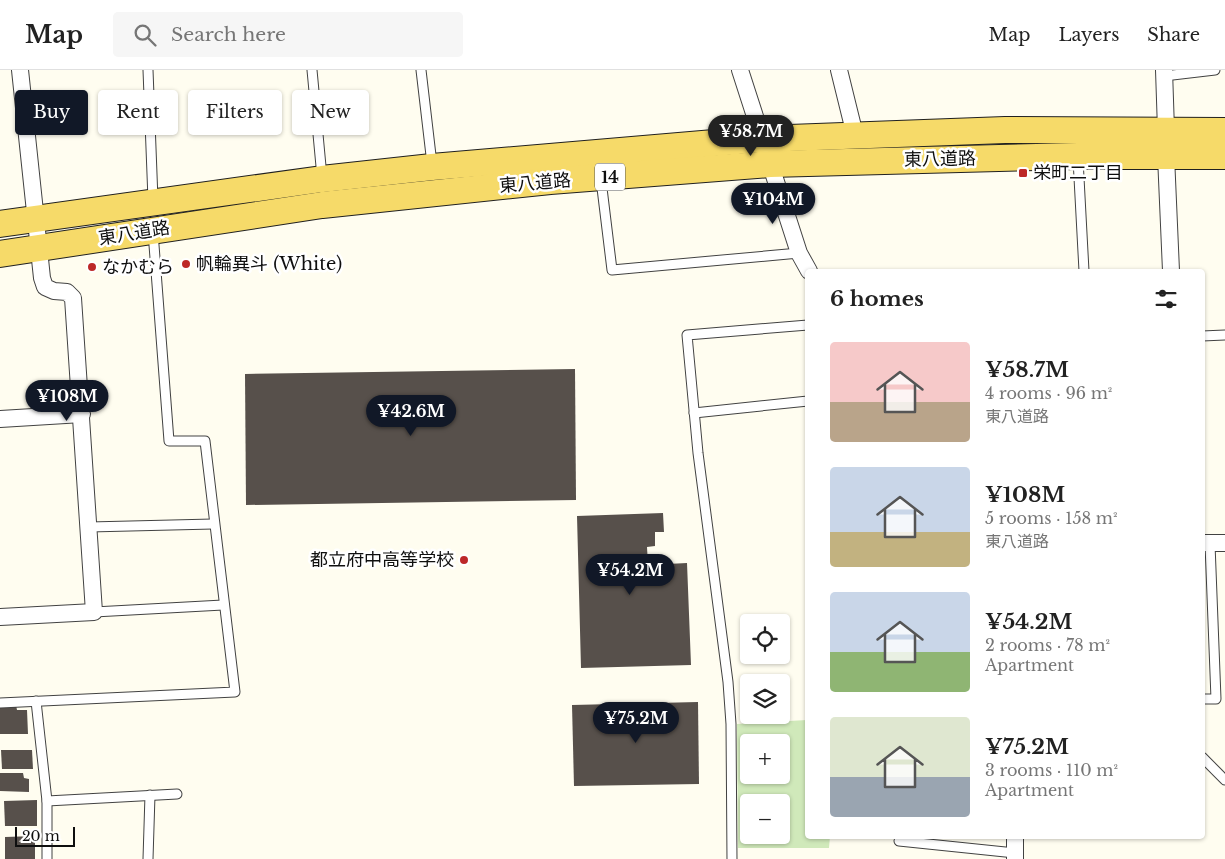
<!DOCTYPE html>
<html lang="en">
<head>
<meta charset="utf-8">
<style>
  body { margin:0; font-family:"Libre Baskerville","Noto Sans JP",serif; background:#f6f6f6; color:#222; height:100vh; display:flex; flex-direction:column; font-size:19px; white-space:nowrap }
  * { box-sizing:border-box; margin:0 }
  p { font-size:16px; color:#767676 }
  .icon { flex:none; width:28px; height:28px; fill:none; stroke:currentColor; stroke-width:2; stroke-linecap:round; stroke-linejoin:round }
  .map { position:relative; flex:1; overflow:hidden }
  .drawer { position:absolute; left:805px; top:199px; width:400px; height:570px; display:flex; flex-direction:column; background:#fff; border-radius:5px; box-shadow:0 1px 4px #0004 }
  .drawer>* { flex:none }
  .hud { position:absolute; left:15px; top:20px; width:475px; height:45px; display:flex; gap:10px }
  .tools { position:absolute; left:740px; top:544px; display:grid; gap:10px }
  .tools a { display:grid; place-items:center; width:50px; height:50px; border-radius:5px; background:#fff; box-shadow:0 1px 4px #0004; font-size:25px }
  .scale { position:absolute; left:15px; bottom:12px; width:60px; box-sizing:border-box; padding-left:5px; border:2px solid #0f0f0f; border-top:0; font-size:14px; line-height:18px; white-space:nowrap; color:#0f0f0f; -webkit-text-stroke:4px #fff; paint-order:stroke }
  .price { position:absolute; translate:-50% -42px; padding:0 11px; border-radius:18px; background:#111827; color:#fff; font-size:16px; line-height:32px; filter:drop-shadow(0 1px 2px #0008) }
  .price::after { content:''; position:absolute; left:50%; top:30px; width:15px; height:11px; margin-left:-8px; background:inherit; clip-path:polygon(0 0,100% 0,50% 100%) }
  .price.active { background:#222; color:#fff }
  ul { padding:0; list-style:none }
  li { display:flex; align-items:center; gap:15px; height:125px; padding:0 25px }
  li span { display:grid; place-items:center; flex:none; width:140px; height:100px; border-radius:5px; color:#555 }
  li>.icon { margin-inline-start:auto }
  span .icon { width:60px; height:60px; fill:#fffc; stroke-width:1 }
  li b { font-size:21px }
  h2 { display:flex; justify-content:space-between; align-items:center; height:60px; padding:0 25px; font-size:21px }
  .chip { padding:0 18px; border-radius:5px; background:#fff; box-shadow:0 1px 4px #0004; font-size:18px; line-height:45px }
  .chip.active { background:#111827; color:#fff }
  header { display:flex; align-items:center; gap:30px; box-sizing:border-box; height:70px; padding:0 25px; background:#fff; border-bottom:1px solid #e0e0e0 }
  header strong { font-size:24px }
  nav { display:flex; gap:28px; margin-inline-start:auto; font-size:18px }
  .search { width:350px; height:45px; background:#f6f6f6; display:flex; align-items:center; gap:12px; box-sizing:border-box; padding:0 18px; border-radius:5px; color:#767676; font-size:19px }
  .map>svg:first-child { display:block }
  .green { fill:#d0e9ba; fill-rule:evenodd }
  .building { fill:#57504b }
  .lines { fill:none; stroke-linecap:round; stroke-linejoin:round }
  .service-casing { stroke:#424242; stroke-width:11 }
  .minor-casing { stroke:#424242; stroke-width:18 }
  .primary-casing { stroke:#202020; stroke-width:28 }
  .service { stroke:#fff; stroke-width:9 }
  .minor { stroke:#fff; stroke-width:16 }
  .primary { stroke:#f6da69; stroke-width:26 }
  .poi-dot { fill:#bd2828; stroke:#fff; stroke-width:2 }
  .labels { text-anchor:middle; dominant-baseline:central; stroke-width:5; stroke-linejoin:round; paint-order:stroke }
  .shield { fill:#fff; stroke:#575757; stroke-width:1 }
  .shield-label { font-size:16px; font-weight:bold; fill:#0f0f0f }
  .street-label { font-size:18px; fill:#0f0f0f; stroke:#fff }
  .poi-label { font-size:18px; fill:#0f0f0f; stroke:#fff; text-anchor:start }
</style>
</head>
<body>
<header>
<strong>Map</strong>
<div class="search"><svg class="icon" aria-label="search" viewBox="0 0 24 24"><circle cx="10" cy="10" r="6"/><path d="M15 15l6 6"/></svg>Search here</div>
<nav><a>Map</a><a>Layers</a><a>Share</a></nav>
</header>
<div class="map">
<svg width="1225" height="789" viewBox="0 0 1225 789">
  <rect width="100%" height="100%" fill="#fffdf0"/>
  <!-- green -->
  <path class="green" d="M807,650L808,766H830L829,778H738L737,654ZM749,672H781V705H749ZM749,732H781V765H749Z"/>
  <!-- building -->
  <g class="building">
    <polygon points="575,299 576,430 246,435 245,304"/>
    <polygon points="663,443 664,462 655,462 655,476 647,477 648,495 687,493 691,595 581,598 577,446"/>
    <polygon points="698,632 699,714 574,716 572,635"/>
    <polygon points="16,635 17,640 27,640 28,664 0,664 0,637"/>
    <polygon points="1,680 32,680 33,699 2,699"/>
    <polygon points="0,703 23,703 24,708 29,709 29,722 0,721"/>
    <polygon points="37,730 37,756 5,756 4,731"/>
    <polygon points="35,766 35,789 5,789 5,767"/>
  </g>
  <g class="lines">
    <!-- service casing -->
    <g class="service-casing">
      <g id="service">
        <polyline points="148,0 153,130"/>
        <polyline points="312,0 322,107"/>
        <polyline points="421,0 432,94"/>
        <polyline points="1164,6 1215,0"/>
        <polyline points="1078,89 1084,201"/>
        <polyline points="601,110 612,200 799,183"/>
        <polyline points="1202,266 1225,265"/>
        <polyline points="694,343 808,331"/>
        <polyline points="89,457 213,454"/>
        <polyline points="94,542 223,535"/>
        <polyline points="1202,629 1216,629 1210,474"/>
        <polyline points="36,631 47,731 47,789"/>
        <polyline points="0,633 235,622 205,371 169,371 153,162"/>
        <polyline points="1202,687 1225,710"/>
        <polyline points="47,731 177,724"/>
        <polyline points="899,771 1015,783"/>
        <polyline points="148,789 150,725"/>
        <polyline points="732,789 731,654 728,612 698,383 687,265 808,255"/>
      </g>
    </g>
    <!-- minor casing -->
    <g class="minor-casing">
      <g id="minor">
        <polyline points="740,0 799,183 809,201"/>
        <polyline points="839,0 855,65"/>
        <polyline points="1164,0 1166,60"/>
        <polyline points="1166,86 1171,201"/>
        <polyline points="0,349 82,344"/>
        <polyline points="1202,473 1225,473"/>
        <polyline points="0,547 94,542 73,228 67,222 54,221 45,217 42,208 20,0"/>
        <polyline points="1015,789 1015,766"/>
      </g>
    </g>
    <!-- primary casing -->
    <g class="primary-casing">
      <g id="primary">
        <polyline points="0,154 322,109 432,97 761,69 1005,60 1225,61"/>
        <polyline points="0,184 322,135 550,111 770,94 1078,86 1225,86"/>
      </g>
    </g>
    <!-- service -->
    <use href="#service" class="service"/>
    <!-- minor -->
    <use href="#minor" class="minor"/>
    <!-- primary -->
    <use href="#primary" class="primary"/>
  </g>
  <!-- markers -->
  <g class="poi-dot">
    <rect x="1018" y="98" width="10" height="10" rx="2.5"/>
    <circle cx="186" cy="194" r="5"/>
    <circle cx="92" cy="197" r="5"/>
    <circle cx="464" cy="490" r="5"/>
  </g>
  <g class="labels">
    <!-- shield labels -->
    <rect class="shield" x="595" y="93.5" width="30" height="27" rx="4"/>
    <g class="shield-label">
      <text x="610" y="107">14</text>
    </g>
    <!-- street labels -->
    <g class="street-label">
      <text transform="translate(940 89) rotate(-1)">東八道路</text>
      <text transform="translate(535 113) rotate(-5)">東八道路</text>
      <text transform="translate(134 163) rotate(-9)">東八道路</text>
    </g>
    <!-- poi labels -->
    <g class="poi-label">
      <text x="1033" y="103">栄町二丁目</text>
      <text x="196" y="194">帆輪異斗 (White)</text>
      <text x="102" y="197">なかむら</text>
      <text x="454" y="490" text-anchor="end">都立府中高等学校</text>
    </g>
  </g>
</svg>
<div class="tools">
<a><svg class="icon" aria-label="locate" viewBox="0 0 24 24"><circle cx="12" cy="12" r="6"/><path d="M12 2v4M12 18v4M2 12h4M18 12h4"/></svg></a>
<a><svg class="icon" aria-label="layers" viewBox="0 0 24 24"><path d="M12 4l9 5-9 5-9-5zM3 14l9 5 9-5"/></svg></a>
<a>+</a>
<a>−</a>
</div>
<div class="scale">20 m</div>
<b class="price active" style="left:751px;top:87px">¥58.7M</b>
<b class="price" style="left:773px;top:155px">¥104M</b>
<b class="price" style="left:67px;top:352px">¥108M</b>
<b class="price" style="left:411px;top:367px">¥42.6M</b>
<b class="price" style="left:630px;top:526px">¥54.2M</b>
<b class="price" style="left:636px;top:674px">¥75.2M</b>
<div class="hud">
<a class="chip active">Buy</a>
<a class="chip">Rent</a>
<a class="chip">Filters</a>
<a class="chip">New</a>
</div>
<section class="drawer">
<h2>6 homes<svg class="icon" aria-label="filters" viewBox="0 0 24 24"><path d="M4 7h16M4 17h16"/><circle cx="9" cy="7" r="2"/><circle cx="15" cy="17" r="2"/></svg></h2>
<ul>
<li><span style="background:linear-gradient(#f6c9c9 60%,#b9a48a 0)"><svg class="icon" aria-label="home" viewBox="0 0 24 24"><path d="M3 11l9-7 9 7M6 9v11h12V9"/></svg></span><div><b>¥58.7M</b><p>4 rooms · 96 m²</p><p>東八道路</p></div></li>
<li><span style="background:linear-gradient(#c9d6e8 65%,#c2b280 0)"><svg class="icon" aria-label="home" viewBox="0 0 24 24"><path d="M3 11l9-7 9 7M6 9v11h12V9"/></svg></span><div><b>¥108M</b><p>5 rooms · 158 m²</p><p>東八道路</p></div></li>
<li><span style="background:linear-gradient(#c9d6e8 60%,#8fb573 0)"><svg class="icon" aria-label="home" viewBox="0 0 24 24"><path d="M3 11l9-7 9 7M6 9v11h12V9"/></svg></span><div><b>¥54.2M</b><p>2 rooms · 78 m²</p><p>Apartment</p></div></li>
<li><span style="background:linear-gradient(#dfe7d0 60%,#9aa5b1 0)"><svg class="icon" aria-label="home" viewBox="0 0 24 24"><path d="M3 11l9-7 9 7M6 9v11h12V9"/></svg></span><div><b>¥75.2M</b><p>3 rooms · 110 m²</p><p>Apartment</p></div></li>
</ul>
</section>
</div>
</body>
</html>
